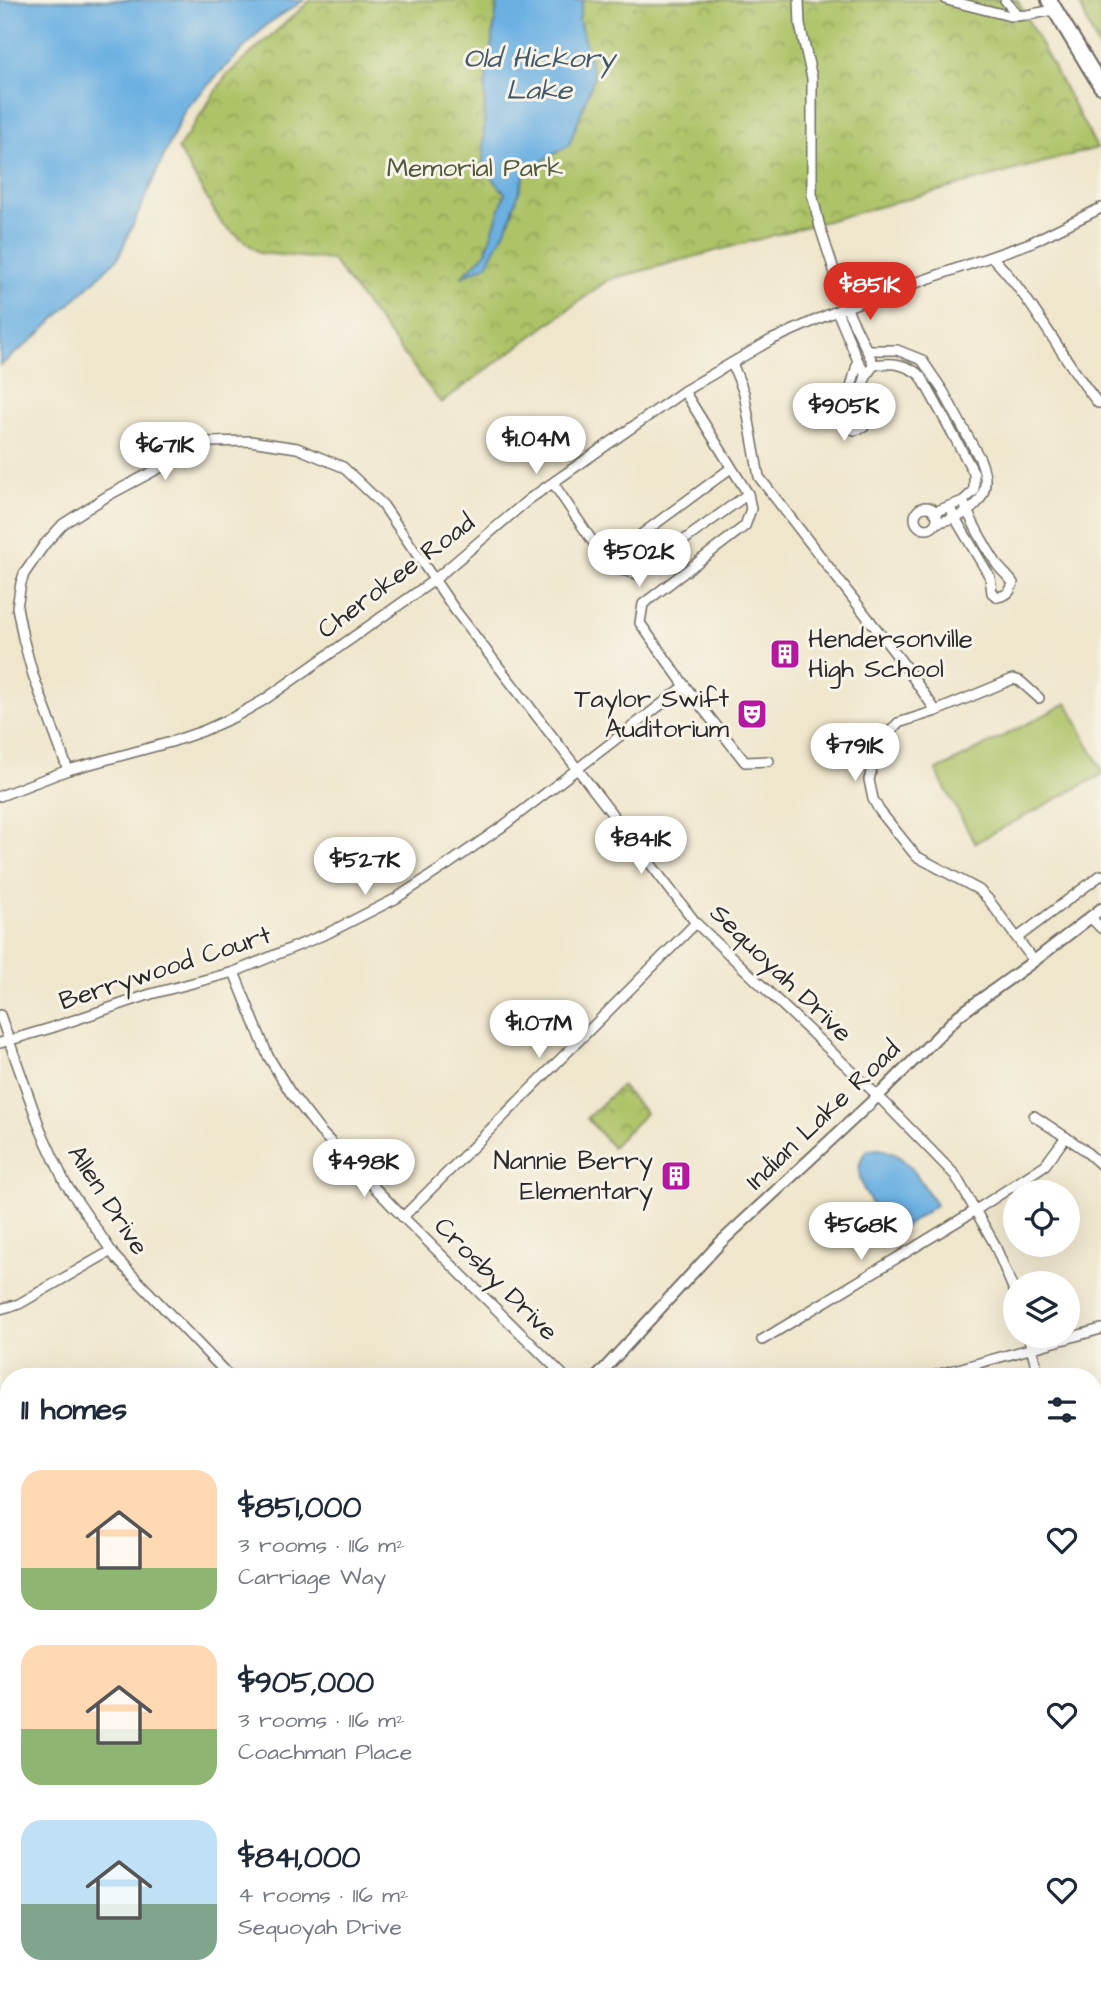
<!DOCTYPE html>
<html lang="en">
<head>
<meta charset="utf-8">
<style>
  body { margin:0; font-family:"Architects Daughter",sans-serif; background:#f6f6f7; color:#1f2937; height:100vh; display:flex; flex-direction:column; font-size:26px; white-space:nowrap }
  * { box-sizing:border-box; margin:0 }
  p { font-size:23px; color:#747a83 }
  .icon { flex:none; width:38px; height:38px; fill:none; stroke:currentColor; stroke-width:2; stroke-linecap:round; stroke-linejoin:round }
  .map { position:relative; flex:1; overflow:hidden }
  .details { position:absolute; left:0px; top:1368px; width:1102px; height:625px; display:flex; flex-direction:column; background:#fff; border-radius:28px 28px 0 0; box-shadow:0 7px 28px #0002 }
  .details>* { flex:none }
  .controls { position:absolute; left:1003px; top:1180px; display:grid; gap:14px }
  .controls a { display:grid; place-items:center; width:77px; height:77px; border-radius:50%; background:#fff; box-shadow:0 7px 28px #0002; font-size:35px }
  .price { position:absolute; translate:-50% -60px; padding:0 16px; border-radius:24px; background:#fff; color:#222; font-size:23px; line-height:46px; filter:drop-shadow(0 2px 4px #0008) }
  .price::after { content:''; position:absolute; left:50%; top:42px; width:21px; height:16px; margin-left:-10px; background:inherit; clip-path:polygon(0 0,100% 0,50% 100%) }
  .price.on { background:#d93025; color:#fff }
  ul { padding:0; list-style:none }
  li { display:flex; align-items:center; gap:21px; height:175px; padding:0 21px }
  li span { display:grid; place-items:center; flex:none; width:196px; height:140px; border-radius:21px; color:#555 }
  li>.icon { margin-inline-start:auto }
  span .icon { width:84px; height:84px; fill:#fffc; stroke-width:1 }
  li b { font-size:30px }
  h2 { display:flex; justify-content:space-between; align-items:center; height:84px; padding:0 21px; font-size:30px }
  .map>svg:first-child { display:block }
  .green { fill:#aec367; stroke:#6c7749; stroke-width:2 }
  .park { fill:url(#park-crowns); stroke:#6c7749; stroke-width:2 }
  .water { fill:#6cb0e2; stroke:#4c6e86; stroke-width:2 }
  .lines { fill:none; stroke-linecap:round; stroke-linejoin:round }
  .minor-casing { stroke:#706c63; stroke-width:12 }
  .tertiary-casing { stroke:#706c63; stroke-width:14 }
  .primary-casing { stroke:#706c63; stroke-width:18 }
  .minor { stroke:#fff; stroke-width:9 }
  .tertiary { stroke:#fff; stroke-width:10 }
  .primary { stroke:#fff; stroke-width:14 }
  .labels { text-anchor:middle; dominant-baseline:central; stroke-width:6; stroke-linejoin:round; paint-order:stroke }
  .park-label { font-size:26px; fill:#52593d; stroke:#f7f3e8 }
  .street-label { font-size:26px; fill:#2b2b2b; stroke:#f7f3e8 }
  .poi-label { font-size:26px; fill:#2b2b2b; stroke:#f7f3e8; text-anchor:end }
  .water-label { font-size:28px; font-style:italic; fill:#425a6b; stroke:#f7f3e8 }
</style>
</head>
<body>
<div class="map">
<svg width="1101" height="1992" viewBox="0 0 1101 1992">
  <defs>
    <pattern id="park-crowns" width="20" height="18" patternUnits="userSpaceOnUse" patternTransform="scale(1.75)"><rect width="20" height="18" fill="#aec367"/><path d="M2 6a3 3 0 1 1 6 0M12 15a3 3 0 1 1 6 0" fill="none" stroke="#8e9f55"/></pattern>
  </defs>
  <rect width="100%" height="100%" fill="#f7f3e8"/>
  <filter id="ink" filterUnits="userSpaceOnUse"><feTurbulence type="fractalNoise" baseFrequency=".0143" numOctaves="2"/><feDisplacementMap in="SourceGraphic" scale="14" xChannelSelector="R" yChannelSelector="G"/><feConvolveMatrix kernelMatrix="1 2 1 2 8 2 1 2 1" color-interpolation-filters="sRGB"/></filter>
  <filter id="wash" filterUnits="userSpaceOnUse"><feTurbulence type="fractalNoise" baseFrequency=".00686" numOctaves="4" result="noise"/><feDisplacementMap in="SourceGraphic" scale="28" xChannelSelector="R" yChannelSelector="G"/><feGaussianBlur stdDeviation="1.57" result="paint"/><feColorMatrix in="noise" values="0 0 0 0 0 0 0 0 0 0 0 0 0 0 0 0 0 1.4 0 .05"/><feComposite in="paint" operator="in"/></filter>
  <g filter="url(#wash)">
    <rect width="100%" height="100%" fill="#efe6cc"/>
    <!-- green -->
    <polygon class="green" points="1067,703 1101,768 1101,775 975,843 936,771"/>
    <!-- park -->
    <g class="park">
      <polygon points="311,0 1017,0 1097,148 608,280 441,403 332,260 260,253 222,224 178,149 226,76"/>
      <polygon points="1078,0 1101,0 1101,55"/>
      <polygon points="621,1086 646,1113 612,1147 587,1118"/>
    </g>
    <!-- water -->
    <g class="water">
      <polygon points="0,0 304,0 266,25 185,109 118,258 38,335 0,366"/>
      <polygon points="498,0 583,0 579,20 594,77 569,145 526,171 509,222 487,265 461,277 485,254 505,193 483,167 485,88"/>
      <path d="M879,1149C908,1153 921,1182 936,1205L894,1234C878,1211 844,1177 867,1150Z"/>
    </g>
  </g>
  <g filter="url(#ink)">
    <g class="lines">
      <!-- minor casing -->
      <g class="minor-casing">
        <g id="minor">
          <polyline points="799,0 800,25 812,78 812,194 820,227 846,307 874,365"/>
          <polyline points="947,0 1010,16 1027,15 1054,10"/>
          <polyline points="1005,0 1018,16"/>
          <path d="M992,257C1034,300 1060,356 1098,403H1101"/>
          <polyline points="837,311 858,361 866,375"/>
          <path d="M869,350H897L922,360L943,391L980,459C992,488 983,506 955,518L990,577L992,593L998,597C1007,595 1010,593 1013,583C1009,577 1003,572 998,566C985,546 972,523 963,501"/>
          <path d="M858,361L845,410L849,428L855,430L864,427C866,419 864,416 863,409C859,391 863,378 874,365"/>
          <polyline points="732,363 744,393 759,477 902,662 936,711"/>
          <path d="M874,365C894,362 906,364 921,376L974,473V491L963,501L934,512"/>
          <polyline points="684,391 748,494 751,509 745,526 643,604 640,623 685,686 745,762 769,761"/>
          <polyline points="553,483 595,545 618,569 637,574 748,494"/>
          <circle cx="926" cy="518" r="11"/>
          <polyline points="936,523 955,518 949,506"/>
          <polyline points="608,559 731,468"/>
          <polyline points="68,770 33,675 23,638 17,607 21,583 24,574 44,545 63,524 109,495 208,442 250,441 297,448 343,467 383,505 455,610 696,923 878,1096 955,1175 994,1243 1015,1293"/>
          <polyline points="0,796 68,770 171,742 203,731 234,717 264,700 433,581 528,500 684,391 771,340 841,309 1030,243 1101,208"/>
          <polyline points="1090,917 1101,928"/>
          <polyline points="1017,938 1101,875"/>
          <polyline points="1034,961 988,899 979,890 916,856 879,810 873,799 869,780 875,755 879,744 898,723 936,711 1013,679 1020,681 1039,698"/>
          <polyline points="234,972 268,1056 290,1092 320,1131 403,1217 565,1377"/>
          <polyline points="0,1015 41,1131 65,1183 116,1258 230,1377"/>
          <polyline points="0,1043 51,1028 151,994 234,972 328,933 395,899 447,865 503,826 685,686"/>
          <polyline points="1034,1116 1082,1148 1101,1165"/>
          <polyline points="403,1217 696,923"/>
          <polyline points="0,1309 19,1304 111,1251"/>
          <polyline points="1028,1335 1039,1377"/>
          <polyline points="762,1340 976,1210 1045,1165 1066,1137"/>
          <polyline points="929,1377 1101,1329"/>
          <polyline points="0,1452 9,1461"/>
          <polyline points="1094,1463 1101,1461"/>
          <polyline points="1094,1579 1101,1606"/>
          <polyline points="0,1728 8,1744"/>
          <polyline points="1094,1779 1101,1777"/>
          <polyline points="1094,1963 1101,1961"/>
          <polyline points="226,1984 236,1992"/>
          <polyline points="480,1984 481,1992"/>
          <polyline points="670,1984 672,1992"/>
          <polyline points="193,1992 199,1984"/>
          <polyline points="984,1992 1013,1984"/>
        </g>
      </g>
      <!-- tertiary casing -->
      <g class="tertiary-casing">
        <g id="tertiary">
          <polyline points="597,1377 720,1243 878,1096 959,1015 1034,961 1101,909"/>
          <polyline points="0,1950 9,1946"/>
        </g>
      </g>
      <!-- primary casing -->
      <g class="primary-casing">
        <polyline id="primary" points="1049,0 1101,86"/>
      </g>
      <!-- minor -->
      <use href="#minor" class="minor"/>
      <!-- tertiary -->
      <use href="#tertiary" class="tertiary"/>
      <!-- primary -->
      <use href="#primary" class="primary"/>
    </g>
  </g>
  <!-- icons -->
  <defs>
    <g id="building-square" transform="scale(1.575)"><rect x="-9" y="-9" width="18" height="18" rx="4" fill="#b5179e" stroke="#f7f3e8"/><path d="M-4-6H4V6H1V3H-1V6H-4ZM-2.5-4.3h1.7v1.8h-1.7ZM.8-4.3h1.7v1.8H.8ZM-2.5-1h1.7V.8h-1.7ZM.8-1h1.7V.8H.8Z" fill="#fff"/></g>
    <g id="theatre-square" transform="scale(1.575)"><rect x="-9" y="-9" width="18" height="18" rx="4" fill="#b5179e" stroke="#f7f3e8"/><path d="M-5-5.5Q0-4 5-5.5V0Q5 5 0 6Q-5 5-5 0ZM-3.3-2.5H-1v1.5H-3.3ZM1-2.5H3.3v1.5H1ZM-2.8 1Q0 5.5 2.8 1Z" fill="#fff"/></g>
  </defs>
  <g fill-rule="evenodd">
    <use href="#building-square" x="785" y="654"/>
    <use href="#theatre-square" x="752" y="714"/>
    <use href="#building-square" x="676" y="1176"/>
  </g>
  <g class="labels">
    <!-- park labels -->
    <g class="park-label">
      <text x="475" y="168">Memorial Park</text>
    </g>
    <!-- street labels -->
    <g class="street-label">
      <text transform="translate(396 576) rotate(-37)">Cherokee Road</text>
      <text transform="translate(165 968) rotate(-18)">Berrywood Court</text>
      <text transform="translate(781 973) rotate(44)">Sequoyah Drive</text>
      <text transform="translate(823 1115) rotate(-44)">Indian Lake Road</text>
      <text transform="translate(108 1200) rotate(57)">Allen Drive</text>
      <text transform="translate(496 1279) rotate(45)">Crosby Drive</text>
    </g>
    <!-- poi labels -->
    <g class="poi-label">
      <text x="808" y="639" text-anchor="start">Hendersonville<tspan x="808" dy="30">High School</tspan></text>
      <text x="729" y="699">Taylor Swift<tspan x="729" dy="30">Auditorium</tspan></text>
      <text x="653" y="1161">Nannie Berry<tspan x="653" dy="30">Elementary</tspan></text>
    </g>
    <!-- water labels -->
    <g class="water-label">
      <text x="539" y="58">Old Hickory<tspan x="539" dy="32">Lake</tspan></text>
    </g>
  </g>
</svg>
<div class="controls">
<a><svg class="icon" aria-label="locate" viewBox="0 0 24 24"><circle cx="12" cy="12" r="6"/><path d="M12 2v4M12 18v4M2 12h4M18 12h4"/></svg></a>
<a><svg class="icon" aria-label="layers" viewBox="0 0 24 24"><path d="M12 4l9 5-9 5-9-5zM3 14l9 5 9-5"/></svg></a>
</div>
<b class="price on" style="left:870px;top:322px">$851K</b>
<b class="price" style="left:844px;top:443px">$905K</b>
<b class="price" style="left:536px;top:476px">$1.04M</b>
<b class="price" style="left:165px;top:482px">$671K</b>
<b class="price" style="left:639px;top:589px">$502K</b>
<b class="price" style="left:855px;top:783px">$791K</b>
<b class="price" style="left:641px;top:876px">$841K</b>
<b class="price" style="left:365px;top:897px">$527K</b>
<b class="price" style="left:539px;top:1060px">$1.07M</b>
<b class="price" style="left:364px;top:1199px">$498K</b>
<b class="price" style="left:861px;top:1262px">$568K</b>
<section class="details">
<h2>11 homes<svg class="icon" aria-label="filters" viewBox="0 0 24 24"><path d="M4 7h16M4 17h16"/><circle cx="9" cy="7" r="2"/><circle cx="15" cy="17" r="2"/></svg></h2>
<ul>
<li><span style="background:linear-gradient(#ffd9b3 70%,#8fb573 0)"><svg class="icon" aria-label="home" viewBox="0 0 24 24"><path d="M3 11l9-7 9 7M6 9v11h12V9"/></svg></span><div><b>$851,000</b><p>3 rooms · 116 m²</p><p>Carriage Way</p></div><svg class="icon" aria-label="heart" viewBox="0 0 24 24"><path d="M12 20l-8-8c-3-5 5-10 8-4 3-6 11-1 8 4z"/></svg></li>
<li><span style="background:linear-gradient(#ffd9b3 60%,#8fb573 0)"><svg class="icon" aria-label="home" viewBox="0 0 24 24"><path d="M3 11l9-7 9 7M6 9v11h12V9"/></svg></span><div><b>$905,000</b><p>3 rooms · 116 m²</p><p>Coachman Place</p></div><svg class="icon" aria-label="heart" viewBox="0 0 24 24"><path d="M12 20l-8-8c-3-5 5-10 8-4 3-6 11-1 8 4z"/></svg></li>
<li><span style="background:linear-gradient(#bfe0f5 60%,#7fa58c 0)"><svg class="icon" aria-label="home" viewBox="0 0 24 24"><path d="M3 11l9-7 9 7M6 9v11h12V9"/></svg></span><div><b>$841,000</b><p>4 rooms · 116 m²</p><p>Sequoyah Drive</p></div><svg class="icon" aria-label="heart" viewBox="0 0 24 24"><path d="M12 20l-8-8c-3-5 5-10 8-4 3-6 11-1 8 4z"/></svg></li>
</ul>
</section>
</div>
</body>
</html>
